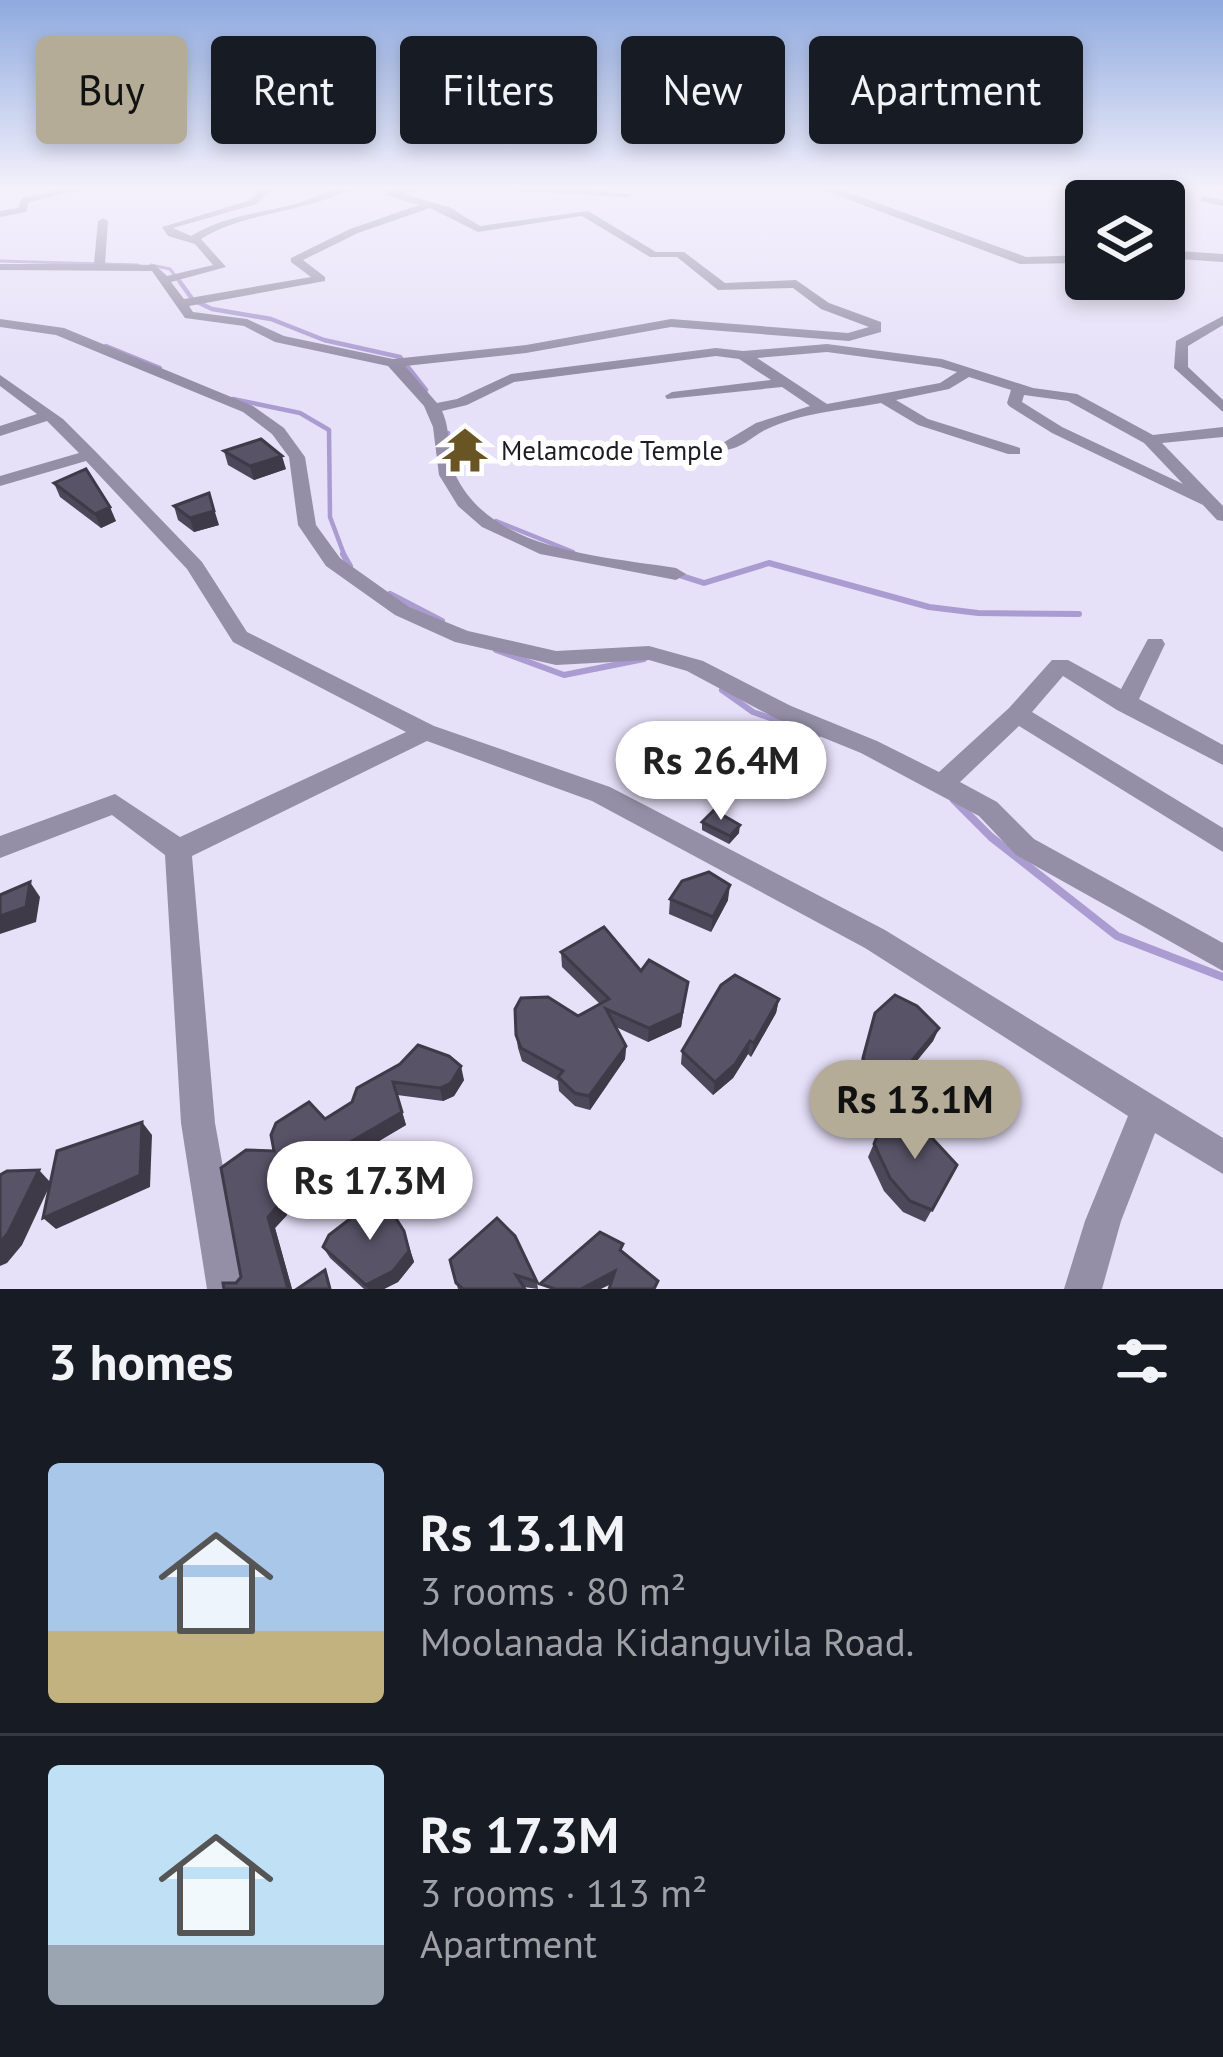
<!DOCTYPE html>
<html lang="en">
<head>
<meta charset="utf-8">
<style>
  body { margin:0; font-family:"PT Sans",sans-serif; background:#242831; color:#f1f3f6; height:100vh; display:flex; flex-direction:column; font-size:45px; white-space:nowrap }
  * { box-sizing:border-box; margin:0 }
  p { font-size:39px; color:#9ea1a6 }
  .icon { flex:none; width:66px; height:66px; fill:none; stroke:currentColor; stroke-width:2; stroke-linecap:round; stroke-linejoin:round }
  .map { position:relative; height:1289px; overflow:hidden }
  .details { display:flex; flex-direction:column; background:#171b24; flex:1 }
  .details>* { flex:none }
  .hud { position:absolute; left:36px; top:36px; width:1152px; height:108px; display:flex; gap:24px }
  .controls { position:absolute; left:1065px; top:180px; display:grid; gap:24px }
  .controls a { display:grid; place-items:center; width:120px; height:120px; border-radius:12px; background:#171b24; box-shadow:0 6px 18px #0003; font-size:60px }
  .price { position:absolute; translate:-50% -102px; padding:0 27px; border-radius:42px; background:#fff; color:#222; font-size:39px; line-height:78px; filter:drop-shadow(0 3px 6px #0008) }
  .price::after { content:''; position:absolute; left:50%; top:72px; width:36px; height:27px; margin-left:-18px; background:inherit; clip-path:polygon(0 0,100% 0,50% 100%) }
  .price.on { background:#b4ac97; color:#111 }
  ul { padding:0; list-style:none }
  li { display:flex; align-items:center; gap:36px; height:300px; padding:0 48px }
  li+li { border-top:3px solid #363941 }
  li span { display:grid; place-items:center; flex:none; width:336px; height:240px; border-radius:12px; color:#555 }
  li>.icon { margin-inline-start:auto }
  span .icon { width:144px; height:144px; fill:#fffc; stroke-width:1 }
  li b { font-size:51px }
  h2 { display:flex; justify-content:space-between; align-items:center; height:144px; padding:0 48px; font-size:51px }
  .tag { padding:0 42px; border-radius:12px; background:#171b24; box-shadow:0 6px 18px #0003; font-size:42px; line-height:108px }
  .tag.on { background:#b4ac97; color:#111 }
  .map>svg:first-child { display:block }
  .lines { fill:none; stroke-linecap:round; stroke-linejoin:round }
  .stream-far3 { stroke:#aa9cd1; stroke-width:3 }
  .stream-far2 { stroke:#aa9cd1; stroke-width:4.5 }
  .stream-far1 { stroke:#aa9cd1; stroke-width:6 }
  .stream { stroke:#aa9cd1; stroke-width:8 }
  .minor { fill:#948fa6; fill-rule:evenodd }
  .tertiary { fill:#948fa6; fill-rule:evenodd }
  .wall { fill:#4c4759 }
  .shaded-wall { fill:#3e3a48 }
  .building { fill:#585367; stroke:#3e3a48; stroke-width:3 }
  .labels { text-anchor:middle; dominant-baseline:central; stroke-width:12; stroke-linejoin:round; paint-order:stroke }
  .far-poi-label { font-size:27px; fill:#1d1b23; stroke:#fff; text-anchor:start }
</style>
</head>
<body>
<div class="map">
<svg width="1223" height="1289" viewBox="0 0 1223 1289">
  <rect width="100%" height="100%" fill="#e6e0f8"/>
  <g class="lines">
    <!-- stream-far3 -->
    <g class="stream-far3">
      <polyline points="0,261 138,265"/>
      <polyline points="151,265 170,269 182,285"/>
    </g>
    <!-- stream-far2 -->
    <g class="stream-far2">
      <polyline points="180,282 193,300 212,309 271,319 324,340 400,357 426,390"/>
      <polyline points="106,346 160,368"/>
      <polyline points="233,399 300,413 329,430 330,517 345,557"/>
      <polyline points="448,433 452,468"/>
      <polyline points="496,521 573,552"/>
    </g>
    <!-- stream-far1 -->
    <g class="stream-far1">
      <polyline points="343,554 350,566"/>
      <polyline points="679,575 704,583 769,563 929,607 978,613 1079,614"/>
      <polyline points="390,594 442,621"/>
      <polyline points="496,650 564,675 644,659"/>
      <polyline points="722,690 753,712 818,735"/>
    </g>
    <!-- stream -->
    <polyline class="stream" points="954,800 991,837 1117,936 1223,977"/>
    <!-- minor -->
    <g class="minor">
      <polygon points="69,188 89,188 29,202 26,212 0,217 0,211 18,208 22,198"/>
      <path d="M262,188H273L257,204L173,228L191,236C225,215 257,214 295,204C315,198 332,188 353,188C305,213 247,211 201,239L226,267L171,282L184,299L311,277L291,262V258L350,229L419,205L386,195V191L426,188L402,194L449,207L480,226L588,211L656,252H684L725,283L796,280L829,303L881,322V332L849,341L671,327L526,353L405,366L437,403L457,399L511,374L716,348L743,351L827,344L942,359L1033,388L1077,394L1153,435L1223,427V437L1162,443L1223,506V521L1217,520L1203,505L1052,433L1009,406L1007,403L1011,390L969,377L949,389L896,400L928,419L1020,448V454H1008L918,425L881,403C842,410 800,413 765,430C750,438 739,451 721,450V444L756,423L810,406L782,387L667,399L665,396L672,392L771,380L739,359L716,356L514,382L467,405L442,411C452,432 446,455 455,474C491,552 603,556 676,568L686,574L676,580L540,554L482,527L458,506L439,475L433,427L424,406L388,366L275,342L244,326L185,318L152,271L0,270V264H94L98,221L103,218L108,221L105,264L155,265L167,276L213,265L195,244L168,236L162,227L251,200ZM430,208L478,232L582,216L650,257H677L718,290L793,288L821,309L869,327L848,333L671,319L526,345L393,359L284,336L247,319L193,312L189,306L325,281V277L303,260L358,233ZM827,352L940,367L957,372L940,383L827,404L757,358ZM1024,395L1068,401L1144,443L1183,484L1062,427L1022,402Z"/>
      <polygon points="470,188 552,188 633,194 628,197"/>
      <polygon points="1203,196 1223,200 1223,206 1200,201"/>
      <polygon points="1223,316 1223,325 1188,346 1188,367 1223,400 1223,412 1174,368 1176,341"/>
      <polygon points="0,319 64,328 253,406 284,428 305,457 316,525 340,558 409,607 468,631 556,651 649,646 703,661 791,706 877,741 939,772 1009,708 1052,660 1068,660 1121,689 1148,639 1162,639 1165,644 1139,699 1223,745 1223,765 1117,710 1063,676 1032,712 1223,828 1223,852 1019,726 960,782 997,802 1034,839 1223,943 1223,971 1016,855 979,816 861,753 775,718 687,671 649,660 556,665 455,642 395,615 326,566 298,525 289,457 272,434 243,412 56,335 0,327"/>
      <polygon points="0,375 63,419 96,452 202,562 247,632 434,726 610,787 885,930 1223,1138 1223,1174 1155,1133 1121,1221 1102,1289 1064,1289 1085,1221 1128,1116 865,948 592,801 427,741 192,856 215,1123 245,1289 207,1289 181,1123 165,855 112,815 0,858 0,836 115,794 180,837 406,732 233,642 187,569 86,461 0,486 0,476 79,453 47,421 0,436 0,426 37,414 0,386"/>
    </g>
    <!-- tertiary -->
    <g class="tertiary">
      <polygon points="818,188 836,188 1026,257 1086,255 1086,263 1020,264"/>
      <polygon points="1164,250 1223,254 1223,262 1164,258"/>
    </g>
  </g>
  <!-- wall -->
  <g class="wall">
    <polygon points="224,451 286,469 254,480 228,465"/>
    <polygon points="54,483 116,521 101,528 60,497"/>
    <polygon points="174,506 219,525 194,532 178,520"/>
    <polygon points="702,822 739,833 729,844 702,830"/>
    <polygon points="670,899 728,900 711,932 669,914"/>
    <polygon points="561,952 688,982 681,1027 648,1042 616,1027 626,1046 625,1059 590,1110 575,1106 559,1091 558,1081 522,1061 518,1048 516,1035 578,1016 600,1004 562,967"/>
    <polygon points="779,999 776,1013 751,1057 748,1054 733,1078 713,1095 681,1064 682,1051"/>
    <polygon points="875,1013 939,1028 933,1041 893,1090 882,1094 861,1078 858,1071"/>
    <polygon points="400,1064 464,1080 454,1096 443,1101 397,1095 406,1125 352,1157 355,1163 284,1204 287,1215 275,1228 292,1289 224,1289 236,1283 241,1277 274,1151 352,1102"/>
    <polygon points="878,1134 957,1165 925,1222 903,1212 884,1191 868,1157"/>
    <polygon points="497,1218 537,1282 538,1289 524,1287 525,1289 458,1289 450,1260"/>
    <polygon points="404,1231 414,1262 398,1282 384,1289 364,1289 330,1258 323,1247"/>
  </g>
  <!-- shaded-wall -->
  <g class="shaded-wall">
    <polygon points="282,456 286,469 254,480 250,466"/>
    <polygon points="209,493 219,525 194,532 190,518"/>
    <polygon points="110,507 116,521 101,528 95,514"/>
    <polygon points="740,825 739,833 729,844 730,836"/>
    <polygon points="30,882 40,897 36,922 0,934 0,916"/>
    <polygon points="730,885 728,900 711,932 713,917"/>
    <polygon points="688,982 681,1027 648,1042 649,1028"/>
    <polygon points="779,999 776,1013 751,1057 754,1043"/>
    <polygon points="939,1028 933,1041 893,1090 882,1094 887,1081"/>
    <polygon points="750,1041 748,1054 733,1078 713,1095 715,1082"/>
    <polygon points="626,1046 625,1059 590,1110 589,1096"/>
    <polygon points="461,1066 464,1080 454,1096 443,1101 440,1088"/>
    <polygon points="393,1082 406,1125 352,1157 347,1144"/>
    <polygon points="142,1122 152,1135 150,1187 56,1229 43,1218"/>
    <polygon points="350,1151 355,1163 284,1204 287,1215 275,1228 292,1289 288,1289 268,1217 277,1192"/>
    <polygon points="39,1170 51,1183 22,1245 7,1263 0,1266 0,1243"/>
    <polygon points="404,1231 414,1262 398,1282 384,1289 368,1289 366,1285"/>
    <polygon points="615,1271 615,1282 601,1289 581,1289"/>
  </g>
  <!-- building -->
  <g class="building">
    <polygon points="261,439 282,456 250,466 224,451"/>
    <polygon points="86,469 110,507 95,514 54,483"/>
    <polygon points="209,493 214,511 190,518 174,506"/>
    <polygon points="714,810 740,825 730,836 702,822"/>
    <polygon points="709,872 730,885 713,917 670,899 682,881"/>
    <polygon points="30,882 26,907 0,916 0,895"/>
    <polygon points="604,927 641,971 649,960 688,982 682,1013 649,1028 606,1009 626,1046 589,1096 575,1093 558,1077 563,1071 521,1048 516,1035 515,1009 521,998 548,997 578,1016 609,999 561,952"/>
    <polygon points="735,975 779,999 754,1043 750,1041 735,1064 715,1082 682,1051 721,985"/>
    <polygon points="895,995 917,1006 939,1028 899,1076 887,1081 866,1065 863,1058 875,1013"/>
    <polygon points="418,1045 449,1056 461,1066 451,1083 440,1088 393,1082 402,1112 347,1144 350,1151 277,1192 280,1203 268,1217 288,1289 224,1289 223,1283 236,1283 241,1277 221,1168 246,1150 274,1151 271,1135 276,1123 309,1102 325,1119 352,1102 357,1088 400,1064"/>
    <polygon points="897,1120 921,1126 957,1165 932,1210 910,1201 890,1178 874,1144 878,1134"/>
    <polygon points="142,1122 140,1175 43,1218 57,1151"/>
    <polygon points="39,1170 8,1233 0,1243 0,1175 7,1171"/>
    <polygon points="381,1195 404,1231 409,1251 393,1271 366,1285 323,1247 329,1235"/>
    <polygon points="497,1218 515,1236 537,1282 516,1275 525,1289 463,1289 456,1283 450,1260"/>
    <polygon points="600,1232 623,1244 620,1250 658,1281 654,1289 609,1289 615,1271 581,1289 555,1289 540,1284"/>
    <polygon points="325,1270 330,1289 297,1289"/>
  </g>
  <!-- sky -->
  <linearGradient id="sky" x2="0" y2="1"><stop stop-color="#8faadf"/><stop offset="0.51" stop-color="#f4f1fc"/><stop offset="1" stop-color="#f4f1fc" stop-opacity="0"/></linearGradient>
  <rect width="1223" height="369" fill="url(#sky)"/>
  <!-- icons -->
  <defs>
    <g id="temple-bare" transform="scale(3.6)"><path d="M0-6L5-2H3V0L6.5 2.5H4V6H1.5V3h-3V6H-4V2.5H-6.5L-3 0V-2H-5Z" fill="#695523" stroke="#fff" stroke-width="2.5" paint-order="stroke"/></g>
  </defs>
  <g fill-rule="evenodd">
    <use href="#temple-bare" x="465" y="450"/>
  </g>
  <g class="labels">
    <!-- far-poi labels -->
    <g class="far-poi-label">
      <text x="501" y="450">Melamcode Temple</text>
    </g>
  </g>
</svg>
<div class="controls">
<a><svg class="icon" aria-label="layers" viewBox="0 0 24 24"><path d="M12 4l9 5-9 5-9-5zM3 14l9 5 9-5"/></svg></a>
</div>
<b class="price" style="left:721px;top:823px">Rs 26.4M</b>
<b class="price on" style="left:915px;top:1162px">Rs 13.1M</b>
<b class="price" style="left:370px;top:1243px">Rs 17.3M</b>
<div class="hud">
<a class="tag on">Buy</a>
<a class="tag">Rent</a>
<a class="tag">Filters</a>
<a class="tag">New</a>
<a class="tag">Apartment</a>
</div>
</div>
<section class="details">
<h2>3 homes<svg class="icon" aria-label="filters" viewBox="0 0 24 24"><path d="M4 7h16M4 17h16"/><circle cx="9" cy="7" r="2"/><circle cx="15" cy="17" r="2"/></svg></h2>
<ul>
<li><span style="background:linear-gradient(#a9c7e8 70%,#c2b280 0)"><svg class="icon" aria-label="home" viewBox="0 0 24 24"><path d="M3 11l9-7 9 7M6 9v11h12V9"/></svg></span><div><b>Rs 13.1M</b><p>3 rooms · 80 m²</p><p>Moolanada Kidanguvila Road.</p></div></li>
<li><span style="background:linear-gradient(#bfe0f5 75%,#9aa5b1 0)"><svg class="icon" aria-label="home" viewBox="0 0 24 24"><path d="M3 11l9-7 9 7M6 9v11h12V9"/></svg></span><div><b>Rs 17.3M</b><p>3 rooms · 113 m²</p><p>Apartment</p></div></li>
</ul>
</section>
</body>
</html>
